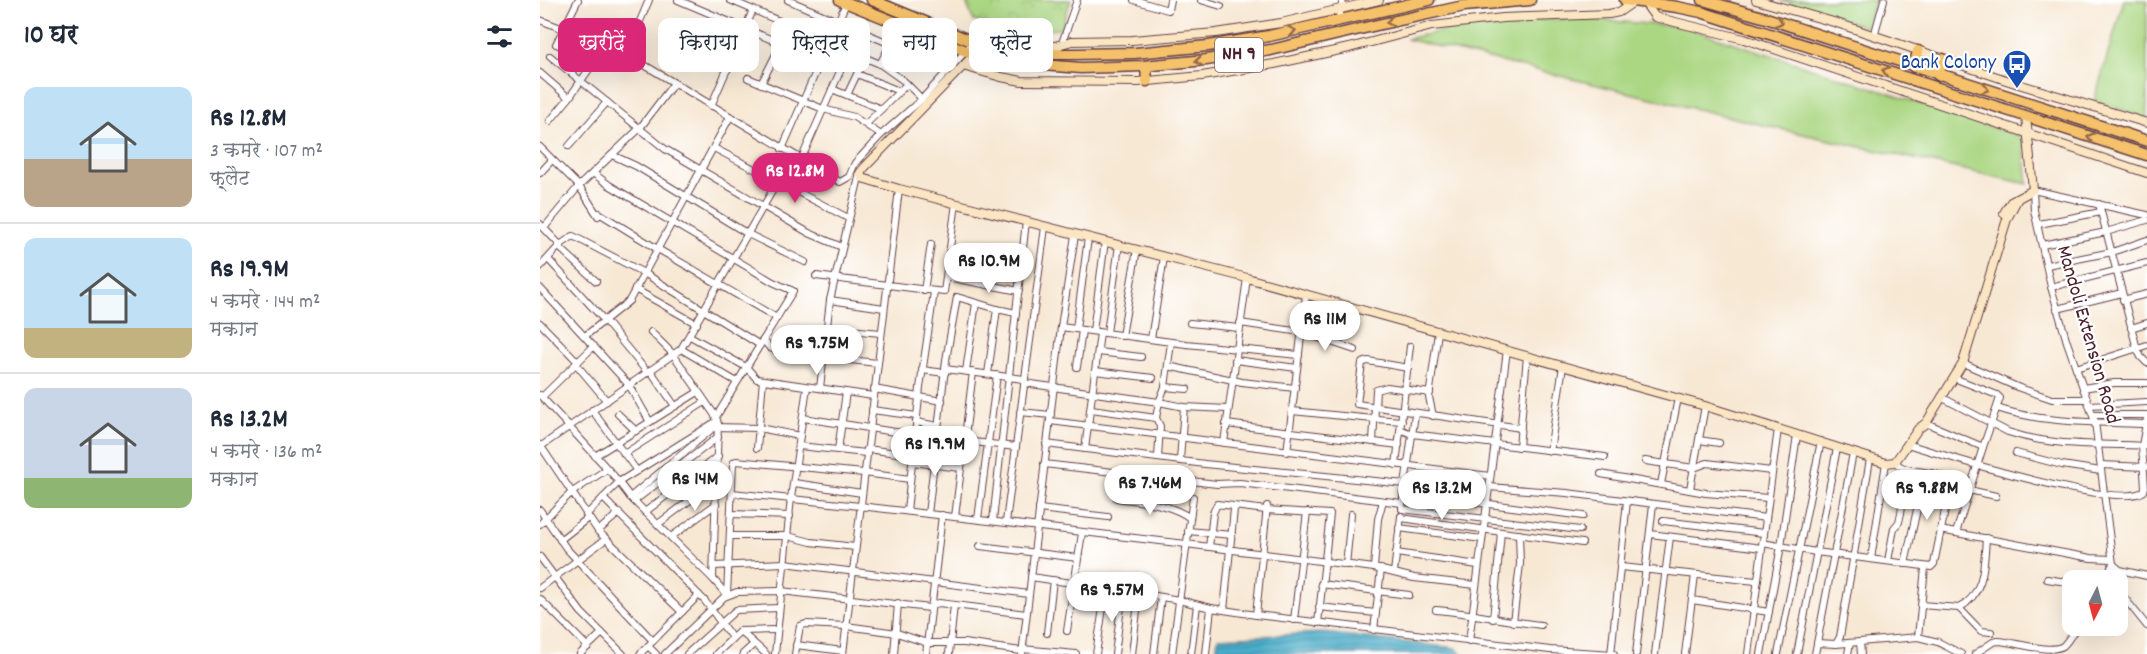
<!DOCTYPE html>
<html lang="hi">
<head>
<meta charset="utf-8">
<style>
  body { margin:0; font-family:Dekko,"Playpen Sans Deva",sans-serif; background:#f2f2f3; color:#1f2937; height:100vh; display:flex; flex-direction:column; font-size:22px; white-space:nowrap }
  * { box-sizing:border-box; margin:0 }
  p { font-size:20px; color:#747a83 }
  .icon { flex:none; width:33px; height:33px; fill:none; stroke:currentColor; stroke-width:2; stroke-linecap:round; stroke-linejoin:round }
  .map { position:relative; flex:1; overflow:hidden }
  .sheet { display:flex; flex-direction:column; background:#fff; width:540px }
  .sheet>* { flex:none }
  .hud { position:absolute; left:18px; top:18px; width:570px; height:54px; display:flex; gap:12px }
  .needle { width:39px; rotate:186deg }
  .tools { position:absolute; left:1522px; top:570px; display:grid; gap:12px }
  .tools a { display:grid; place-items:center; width:66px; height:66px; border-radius:12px; background:#fff; box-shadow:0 6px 24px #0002; font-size:30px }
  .price { position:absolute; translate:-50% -51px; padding:0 14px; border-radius:21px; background:#fff; color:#222; font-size:20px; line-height:39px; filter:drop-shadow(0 2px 3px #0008) }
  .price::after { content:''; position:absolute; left:50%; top:36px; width:18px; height:14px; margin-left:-9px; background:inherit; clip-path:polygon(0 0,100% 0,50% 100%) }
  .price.active { background:#db2777; color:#fff }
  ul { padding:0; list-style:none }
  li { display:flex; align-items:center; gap:18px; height:150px; padding:0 24px }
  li+li { border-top:2px solid #e0e1e3 }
  li span { display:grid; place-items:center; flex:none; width:168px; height:120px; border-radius:12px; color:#555 }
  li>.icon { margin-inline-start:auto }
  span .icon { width:72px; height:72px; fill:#fffc; stroke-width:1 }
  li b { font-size:26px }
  h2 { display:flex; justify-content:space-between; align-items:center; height:72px; padding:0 24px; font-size:26px }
  .pill { padding:0 21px; border-radius:12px; background:#fff; box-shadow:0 6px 24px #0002; font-size:21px; line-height:54px }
  .pill.active { background:#db2777; color:#fff }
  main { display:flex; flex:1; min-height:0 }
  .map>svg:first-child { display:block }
  .green { fill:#abd783; stroke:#7a7b57; stroke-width:1.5 }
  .park { fill:url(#park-crowns); stroke:#7a7b57; stroke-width:1.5 }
  .water { fill:url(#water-rules); stroke:#4a667a; stroke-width:1.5 }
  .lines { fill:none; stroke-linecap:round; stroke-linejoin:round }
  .street-casing { stroke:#643d44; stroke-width:8 }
  .secondary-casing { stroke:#643d44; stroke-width:10 }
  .highway-casing { stroke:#643d44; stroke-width:13 }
  .street { stroke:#fff; stroke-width:6 }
  .secondary { stroke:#fbe6c4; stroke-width:8 }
  .highway { stroke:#f5c16b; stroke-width:10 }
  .oneway { stroke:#976848 }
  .labels { text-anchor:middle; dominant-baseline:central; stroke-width:4.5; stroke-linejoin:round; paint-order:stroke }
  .shield { fill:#fff; stroke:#80626b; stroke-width:1.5 }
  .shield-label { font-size:20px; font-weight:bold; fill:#4a1f2b }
  .transit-label { font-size:21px; fill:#164399; stroke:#fff; text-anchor:end }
  .street-label { font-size:21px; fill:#4a1f2b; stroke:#fff }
</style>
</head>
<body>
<main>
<section class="sheet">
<h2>10 घर<svg class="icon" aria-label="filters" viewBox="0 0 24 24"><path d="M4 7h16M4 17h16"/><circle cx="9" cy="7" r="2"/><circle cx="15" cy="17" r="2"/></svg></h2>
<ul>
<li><span style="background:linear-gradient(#bfe0f5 60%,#b9a48a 0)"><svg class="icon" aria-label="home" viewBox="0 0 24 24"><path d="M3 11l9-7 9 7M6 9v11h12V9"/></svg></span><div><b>Rs 12.8M</b><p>3 कमरे · 107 m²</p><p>फ़्लैट</p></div></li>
<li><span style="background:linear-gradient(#bfe0f5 75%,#c2b280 0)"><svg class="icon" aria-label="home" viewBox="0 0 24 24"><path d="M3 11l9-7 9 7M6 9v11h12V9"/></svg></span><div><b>Rs 19.9M</b><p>4 कमरे · 144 m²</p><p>मकान</p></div></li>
<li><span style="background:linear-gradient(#c9d6e8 75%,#8fb573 0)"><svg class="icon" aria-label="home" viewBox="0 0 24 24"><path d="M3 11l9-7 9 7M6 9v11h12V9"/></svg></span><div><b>Rs 13.2M</b><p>4 कमरे · 136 m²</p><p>मकान</p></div></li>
</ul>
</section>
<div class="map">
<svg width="1607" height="654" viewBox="0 0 1607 654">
  <defs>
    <pattern id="park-crowns" width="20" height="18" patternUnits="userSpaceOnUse" patternTransform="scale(1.5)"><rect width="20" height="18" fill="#abd783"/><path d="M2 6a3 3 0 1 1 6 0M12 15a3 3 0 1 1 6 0" fill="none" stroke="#95b871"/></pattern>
    <pattern id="water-rules" width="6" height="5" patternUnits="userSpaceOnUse" patternTransform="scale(1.5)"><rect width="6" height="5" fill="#4aadca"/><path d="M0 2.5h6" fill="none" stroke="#408ca4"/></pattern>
  </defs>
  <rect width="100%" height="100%" fill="#fff"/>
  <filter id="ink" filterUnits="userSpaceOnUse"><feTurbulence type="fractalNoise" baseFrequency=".0167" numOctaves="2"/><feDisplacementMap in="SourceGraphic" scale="12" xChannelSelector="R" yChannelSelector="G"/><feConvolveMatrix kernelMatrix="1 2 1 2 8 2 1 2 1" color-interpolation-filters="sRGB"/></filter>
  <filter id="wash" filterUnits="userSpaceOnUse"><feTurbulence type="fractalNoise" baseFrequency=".008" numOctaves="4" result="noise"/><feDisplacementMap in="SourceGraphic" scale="24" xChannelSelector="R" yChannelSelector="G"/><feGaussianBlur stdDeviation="1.35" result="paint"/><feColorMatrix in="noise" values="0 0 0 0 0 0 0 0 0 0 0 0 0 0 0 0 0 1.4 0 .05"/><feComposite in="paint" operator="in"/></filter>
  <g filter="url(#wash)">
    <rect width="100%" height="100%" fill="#f7e8d4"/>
    <!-- green -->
    <g class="green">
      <polygon points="1240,0 1335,0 1326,27"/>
      <polygon points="1584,0 1607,0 1607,118 1554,101"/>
      <path d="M1035,18L1145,27L1483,137L1488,184L1231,127L866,39C922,25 978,21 1035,18Z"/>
    </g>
    <!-- park -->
    <polygon class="park" points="425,0 531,0 521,29 477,31 434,21"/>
    <!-- water -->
    <polygon class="water" points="784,633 915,648 922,654 676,654 678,638"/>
  </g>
  <g filter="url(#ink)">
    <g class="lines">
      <!-- street casing -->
      <g class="street-casing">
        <g id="street">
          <polyline points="38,0 16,44 56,59"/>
          <polyline points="138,0 282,61"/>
          <polyline points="190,0 340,64 364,81 382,99"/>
          <polyline points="248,0 388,60"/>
          <polyline points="594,0 628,10 630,0"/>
          <polyline points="661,0 681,6"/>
          <polyline points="0,20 81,51 300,182 309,177 315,163 341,135 382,99 434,42"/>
          <polyline points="798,21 803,0"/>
          <polyline points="1334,36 1344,0"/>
          <polyline points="522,43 537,0"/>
          <polyline points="86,54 109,0"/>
          <polyline points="155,55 188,69"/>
          <polyline points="10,56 125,149 269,233 302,247"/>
          <polyline points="340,64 361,24"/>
          <polyline points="0,73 29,98"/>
          <polyline points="317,74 324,58"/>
          <polyline points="208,78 283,109 314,117 341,135"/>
          <polyline points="221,84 241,44"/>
          <polyline points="292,89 341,109"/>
          <polyline points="307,95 317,74 359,91"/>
          <polyline points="171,106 213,10"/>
          <polyline points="10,121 29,98 66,45"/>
          <polyline points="326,124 367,84"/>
          <polyline points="29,146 67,102"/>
          <polyline points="0,147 39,186 58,216"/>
          <polyline points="174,148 308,218"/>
          <polyline points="242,149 307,1"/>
          <polyline points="72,155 96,166 208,234 265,262"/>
          <polyline points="261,160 309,51"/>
          <polyline points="0,173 12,160"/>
          <polyline points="53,173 69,185 233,282 253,291 176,417"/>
          <polyline points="1559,204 1597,349 1601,357 1607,363"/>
          <polyline points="59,213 116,248 237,318"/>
          <polyline points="0,224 20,245 0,267"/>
          <polyline points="1499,224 1561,212"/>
          <polyline points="4,228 39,186 100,128 134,83"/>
          <polyline points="20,245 33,236 104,273 220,345"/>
          <polyline points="1502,245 1566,232 1607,220"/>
          <polyline points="19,247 56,281"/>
          <polyline points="8,259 65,321 107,372"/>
          <polyline points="410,259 431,262"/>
          <polyline points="1507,265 1572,252 1607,240"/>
          <polyline points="276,276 404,292 416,203"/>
          <polyline points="407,277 479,291"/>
          <polyline points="1511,287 1607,263"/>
          <polyline points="0,288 89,385 110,422"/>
          <polyline points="95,289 157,324"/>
          <polyline points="384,291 391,244"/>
          <polyline points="290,300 344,308"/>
          <polyline points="1583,300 1607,294"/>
          <polyline points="1517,309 1582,293"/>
          <polyline points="0,323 38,362"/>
          <polyline points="650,323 699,328"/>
          <polyline points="700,323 761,332 815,350"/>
          <polyline points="521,327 646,344 759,355"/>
          <polyline points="288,328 341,333"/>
          <polyline points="1591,328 1607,323"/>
          <polyline points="536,329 548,238"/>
          <polyline points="553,331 565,241"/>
          <polyline points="567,333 579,245"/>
          <polyline points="45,336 89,301 190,117"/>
          <polyline points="150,336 206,367 217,379 333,396"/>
          <polyline points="582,336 597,249"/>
          <polyline points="611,339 624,257"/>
          <polyline points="223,340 230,348 240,352 337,363"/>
          <polyline points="141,349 197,382"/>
          <polyline points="558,352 601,357"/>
          <polyline points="695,360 757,368"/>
          <polyline points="1423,363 1477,387 1512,399 1547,399"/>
          <polyline points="36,364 67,401"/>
          <polyline points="628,366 702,382 755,388"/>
          <polyline points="537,367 542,330"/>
          <polyline points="868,368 828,361 822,363 817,404 981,428"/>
          <polyline points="1536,368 1607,345"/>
          <polyline points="405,369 484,379"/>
          <polyline points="110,370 135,406"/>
          <polyline points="382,370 405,373"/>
          <polyline points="426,371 436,303"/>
          <polyline points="555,371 613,378"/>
          <polyline points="448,374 457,309"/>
          <polyline points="1414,378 1457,395 1460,398 1443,447 1416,533"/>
          <polyline points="484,383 619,402 644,407 688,409"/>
          <polyline points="625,387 647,389"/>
          <polyline points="280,388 290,300 320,173"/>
          <polyline points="1543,388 1574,383 1607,383"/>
          <polyline points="334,389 402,401"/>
          <polyline points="0,395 74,476 90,497 173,579 178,424 176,417 133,354 111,332"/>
          <polyline points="2,397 54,346"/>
          <path d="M1401,397L1468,432C1517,448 1558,443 1607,446"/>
          <polyline points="1550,405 1607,402"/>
          <path d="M1457,408C1505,424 1557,422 1607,424"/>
          <polyline points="551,409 616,418"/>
          <polyline points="52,410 97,471"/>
          <polyline points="332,410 377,416"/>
          <polyline points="752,411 823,418 862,421"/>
          <polyline points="480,412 511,415"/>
          <polyline points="78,414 96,431"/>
          <polyline points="1553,415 1607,415"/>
          <polyline points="893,416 889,397 898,332"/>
          <polyline points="263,418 375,435"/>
          <polyline points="510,421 950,476"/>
          <polyline points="376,422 398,426"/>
          <polyline points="1386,423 1443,447"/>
          <polyline points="686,424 859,445"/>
          <polyline points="175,427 219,428 260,436"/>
          <polyline points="862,430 872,434 1065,457"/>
          <polyline points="1159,440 1179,443"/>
          <polyline points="425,441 476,447"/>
          <polyline points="833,442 836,390 847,387 890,393"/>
          <polyline points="684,443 707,278"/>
          <polyline points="506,444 665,464 865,484"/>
          <path d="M1367,444C1403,455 1578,511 1604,491L1605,487L1602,446L1607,418"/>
          <polyline points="0,445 58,531 142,612"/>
          <polyline points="259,446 326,453"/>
          <polyline points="0,447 141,349 253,155"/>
          <polyline points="979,447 987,356"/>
          <polyline points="217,448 223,380"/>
          <polyline points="327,449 372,455"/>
          <polyline points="545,449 560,333"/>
          <polyline points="298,450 306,392"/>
          <polyline points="1010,451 1023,366"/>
          <polyline points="747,452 766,295"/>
          <polyline points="1476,453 1522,465 1561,471"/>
          <polyline points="84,454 165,402"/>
          <polyline points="55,456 158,392"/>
          <polyline points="618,458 620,426 616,418 619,402 625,387 631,342"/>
          <polyline points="640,460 644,407"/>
          <polyline points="1105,461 1154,468 1167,463 1231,471"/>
          <polyline points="372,462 421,468"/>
          <polyline points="504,464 677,484 700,483 862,503"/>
          <polyline points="856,465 870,346"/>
          <polyline points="1561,465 1606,467"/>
          <polyline points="1061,474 1166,493 1228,498"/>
          <polyline points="1410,482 1429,490 1456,496"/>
          <polyline points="254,483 322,493"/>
          <polyline points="1121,484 1138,398"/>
          <polyline points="949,487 1027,493 1226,518"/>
          <polyline points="1150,489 1165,406"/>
          <polyline points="192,493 320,506 646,544 834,568 874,578 936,585"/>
          <polyline points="863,493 1043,516"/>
          <polyline points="90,497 177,425"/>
          <polyline points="63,498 165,601 192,638"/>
          <path d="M577,498C601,502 630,503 650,518"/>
          <polyline points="94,501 178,437"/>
          <polyline points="862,506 875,414"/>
          <polyline points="499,509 568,517"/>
          <polyline points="862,509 1040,530"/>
          <polyline points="0,510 26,548 113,641"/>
          <polyline points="367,511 380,388 394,292"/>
          <polyline points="105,512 178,456"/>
          <polyline points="191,514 250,516"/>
          <polyline points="388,514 406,360 417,297 457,309 476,313"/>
          <polyline points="46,515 79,482 177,421"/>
          <polyline points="415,517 433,372"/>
          <polyline points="861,518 1042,543"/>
          <polyline points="438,519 457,375"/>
          <polyline points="453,521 486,221"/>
          <polyline points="1123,521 1224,533"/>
          <polyline points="466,522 505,227"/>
          <polyline points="0,524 31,493 67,469"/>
          <polyline points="118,524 177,480"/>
          <polyline points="859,528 942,539"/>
          <polyline points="1400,530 1551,558 1571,559"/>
          <polyline points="58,531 79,513"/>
          <polyline points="648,531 692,535"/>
          <polyline points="1110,534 1222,548"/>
          <polyline points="190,536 248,536 271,542 315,547"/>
          <polyline points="131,537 176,504"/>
          <polyline points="20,540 48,518"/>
          <path d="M1222,543L1276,552L1391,567L1394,564L1410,486C1406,466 1368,477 1355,462"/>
          <polyline points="440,546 538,558"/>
          <polyline points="669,547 673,513 677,504 726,510 790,514 778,623"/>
          <polyline points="856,553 938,565"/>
          <polyline points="0,557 41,612 83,654"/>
          <polyline points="1331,559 1346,463"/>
          <polyline points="1348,561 1354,528 1359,522 1361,513 1367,470"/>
          <polyline points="1365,564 1385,473"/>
          <polyline points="1573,564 1555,422 1527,342 1511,287 1494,210 1493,190 1607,215"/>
          <polyline points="1573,564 1580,570 1607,576"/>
          <polyline points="806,565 811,514"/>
          <polyline points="174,566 245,563 489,594"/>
          <polyline points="1081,567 1216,581"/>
          <polyline points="834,568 838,519 843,501"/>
          <polyline points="854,572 861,516"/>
          <polyline points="491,577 599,593 639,600 671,608 716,615 1010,650 1074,654"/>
          <polyline points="173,579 187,595"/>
          <polyline points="1507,579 1533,583"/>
          <polyline points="1564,580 1573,564"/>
          <polyline points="781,584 869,595"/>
          <polyline points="0,588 66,539"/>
          <polyline points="1578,590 1607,626"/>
          <polyline points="187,595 193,463 196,461 324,473 370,479"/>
          <polyline points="0,599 48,647"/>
          <polyline points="1152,600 1229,612"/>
          <path d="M1381,605L1419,608C1445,594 1444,564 1446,538"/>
          <polyline points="779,607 836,613"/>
          <polyline points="1419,608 1441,631 1451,632"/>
          <polyline points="684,610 694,509"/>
          <path d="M896,610C931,613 965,621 1001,625"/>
          <polyline points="716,615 727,506"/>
          <polyline points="953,619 961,532"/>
          <polyline points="754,620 767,512"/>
          <polyline points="973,622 980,564 979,534"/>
          <polyline points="834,630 841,569"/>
          <polyline points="200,631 226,654"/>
          <polyline points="527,631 542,533"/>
          <polyline points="507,633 513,580"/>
          <polyline points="1378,637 1385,568"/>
          <polyline points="929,641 967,350"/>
          <polyline points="1320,642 1321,654"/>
          <polyline points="1277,643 1296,644 1300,637 1330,459"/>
          <polyline points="1296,644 1378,637 1398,642 1421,654"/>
          <polyline points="256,645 303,651"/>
          <polyline points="108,646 116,654"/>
          <polyline points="40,654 62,633"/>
          <polyline points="100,654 159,595"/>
          <polyline points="125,654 184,597 197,592 241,591 390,608 392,605 399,603 486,614"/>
          <polyline points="147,654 196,610 239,608"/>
          <polyline points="176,654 200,631 237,630"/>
          <polyline points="203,654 214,644"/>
          <polyline points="235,654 251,498 267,387"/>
          <polyline points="255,654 260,626 266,624 306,626 357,633 387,643 424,643 481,651 482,649 536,654"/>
          <polyline points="303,654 359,189"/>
          <polyline points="354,654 358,603"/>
          <polyline points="386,654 402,515"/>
          <polyline points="409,654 414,605"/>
          <polyline points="482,654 521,327 535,235"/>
          <polyline points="556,654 566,588"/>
          <polyline points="575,654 583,591"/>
          <polyline points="592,654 599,593"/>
          <polyline points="614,654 621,597"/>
          <polyline points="632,654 653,497"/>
          <polyline points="651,654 657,605"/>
          <polyline points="666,654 671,608"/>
          <polyline points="1071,654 1087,501"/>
          <polyline points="1096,654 1113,504"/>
          <polyline points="1115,654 1130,537"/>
          <polyline points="1145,654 1155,575"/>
          <polyline points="1208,654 1238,429"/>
          <polyline points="1221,654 1241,546 1257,435"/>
          <polyline points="1238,654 1281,441"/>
          <polyline points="1257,654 1297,448"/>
          <polyline points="1275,654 1313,453"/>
          <polyline points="1308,654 1310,643"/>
          <path d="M1435,654L1453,642L1458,641C1476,642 1509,654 1523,646C1529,640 1533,632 1537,626"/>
        </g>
      </g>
      <!-- secondary casing -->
      <g class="secondary-casing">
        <g id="secondary">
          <polyline points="1216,0 1297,23 1475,83 1607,123"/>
          <polyline points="1105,3 1115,17 1204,39 1607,173"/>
          <polyline points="515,46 456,41 452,44 428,61 324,168 320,173 322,178 359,189 707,278 1165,406 1346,463 1355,462 1378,429 1386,423 1423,363 1467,219 1477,200"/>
          <polyline points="513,50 515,46 532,41 592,40 676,33 741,23 839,0"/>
          <polyline points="423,66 461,77 482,81 598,82 662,76 734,64 809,48 892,26 963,18 1069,14 1079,12 1095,1"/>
          <polyline points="1464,213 1471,202 1493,190 1486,116"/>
        </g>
      </g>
      <!-- highway casing -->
      <g class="highway-casing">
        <g id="highway">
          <polyline points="300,0 451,61 541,68 603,66 666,60 731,50 837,25 924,6 990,0"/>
          <polyline points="332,0 448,48 491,54 532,54 595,53 668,46 729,36 889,0"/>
          <polyline points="1085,0 1137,7 1161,12 1607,155"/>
          <polyline points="1163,0 1226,18 1607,141"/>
          <polyline points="606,66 607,81"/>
          <polyline points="1374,67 1378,51"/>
          <polyline points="1398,75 1403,59"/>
        </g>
      </g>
      <!-- street -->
      <use href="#street" class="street"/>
      <!-- secondary -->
      <use href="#secondary" class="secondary"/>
      <!-- highway -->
      <use href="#highway" class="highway"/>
    </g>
    <!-- one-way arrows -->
    <defs><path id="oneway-chevron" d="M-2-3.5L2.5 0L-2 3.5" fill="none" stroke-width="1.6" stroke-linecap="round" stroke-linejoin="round" transform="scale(1.5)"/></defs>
    <g class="oneway">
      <use href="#oneway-chevron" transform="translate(850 22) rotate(168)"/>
      <use href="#oneway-chevron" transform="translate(1239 22) rotate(18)"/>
      <use href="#oneway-chevron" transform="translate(752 31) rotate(-12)"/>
      <use href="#oneway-chevron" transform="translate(659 61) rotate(174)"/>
      <use href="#oneway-chevron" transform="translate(1346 71) rotate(-162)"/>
      <use href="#oneway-chevron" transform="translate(1445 89) rotate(18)"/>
      <use href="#oneway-chevron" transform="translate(1551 137) rotate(-162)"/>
    </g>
  </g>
  <!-- icons -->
  <defs>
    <g id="bus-pin" transform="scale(1.5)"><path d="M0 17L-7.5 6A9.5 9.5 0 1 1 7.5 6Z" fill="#1a4fb4" stroke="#fff"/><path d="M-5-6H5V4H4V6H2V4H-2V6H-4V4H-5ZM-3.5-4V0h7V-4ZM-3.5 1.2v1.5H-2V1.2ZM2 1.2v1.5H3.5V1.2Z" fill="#fff"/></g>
  </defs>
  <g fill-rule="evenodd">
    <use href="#bus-pin" x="1477" y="64"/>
  </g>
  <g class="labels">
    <!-- shield labels -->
    <rect class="shield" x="675" y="38" width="48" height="34" rx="4.5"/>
    <g class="shield-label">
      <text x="699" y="55">NH 9</text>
    </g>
    <!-- transit labels -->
    <g class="transit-label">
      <text x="1456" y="64">Bank Colony</text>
    </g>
    <!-- street labels -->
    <g class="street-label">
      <text transform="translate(1547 335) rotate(74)">Mandoli Extension Road</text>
    </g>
  </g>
</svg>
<div class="tools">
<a><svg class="needle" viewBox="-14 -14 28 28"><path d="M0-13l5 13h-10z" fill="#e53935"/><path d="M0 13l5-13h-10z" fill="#747a83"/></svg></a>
</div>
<b class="price active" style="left:255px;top:204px">Rs 12.8M</b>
<b class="price" style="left:449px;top:294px">Rs 10.9M</b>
<b class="price" style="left:785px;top:352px">Rs 11M</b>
<b class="price" style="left:277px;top:376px">Rs 9.75M</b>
<b class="price" style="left:395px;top:477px">Rs 19.9M</b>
<b class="price" style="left:155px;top:512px">Rs 14M</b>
<b class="price" style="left:610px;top:516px">Rs 7.46M</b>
<b class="price" style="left:902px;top:521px">Rs 13.2M</b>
<b class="price" style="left:1387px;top:521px">Rs 9.88M</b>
<b class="price" style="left:572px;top:623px">Rs 9.57M</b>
<div class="hud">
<a class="pill active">खरीदें</a>
<a class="pill">किराया</a>
<a class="pill">फ़िल्टर</a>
<a class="pill">नया</a>
<a class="pill">फ़्लैट</a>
</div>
</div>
</main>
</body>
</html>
